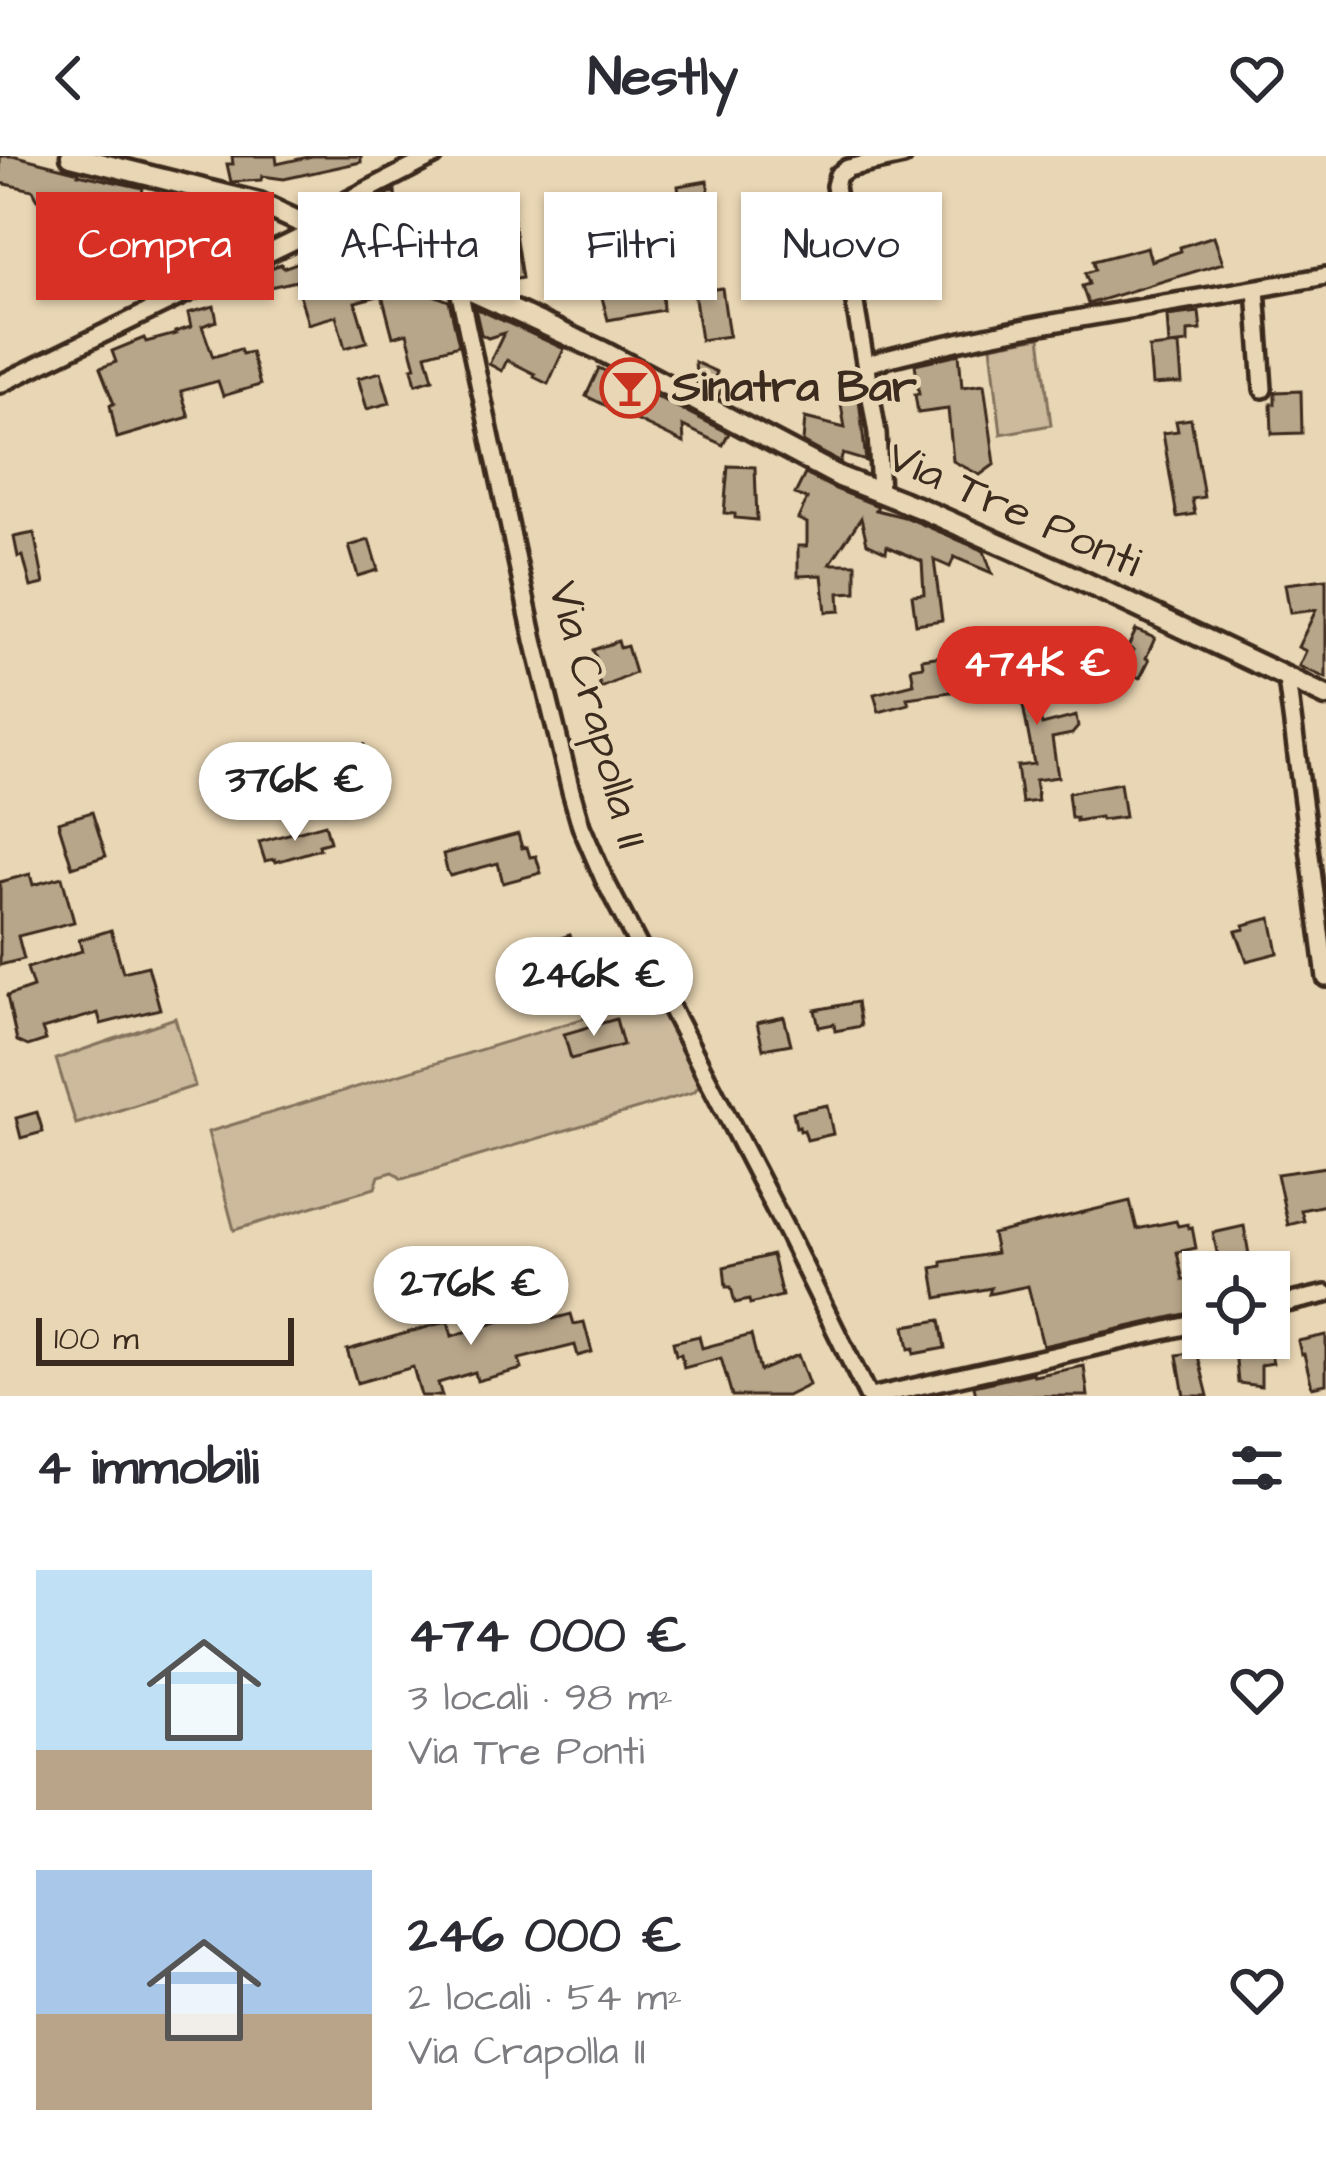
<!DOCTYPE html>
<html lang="it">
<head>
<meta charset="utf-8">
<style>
  body { margin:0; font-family:"Architects Daughter",sans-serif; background:#f7f7f7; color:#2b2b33; height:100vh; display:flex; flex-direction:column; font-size:45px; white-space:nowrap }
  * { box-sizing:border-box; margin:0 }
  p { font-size:39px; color:#7c7c81 }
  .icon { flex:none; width:66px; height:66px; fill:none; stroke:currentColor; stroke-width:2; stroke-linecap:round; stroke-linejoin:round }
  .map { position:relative; height:1240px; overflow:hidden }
  .details { display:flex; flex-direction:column; background:#fff; flex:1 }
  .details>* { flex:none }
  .banner { position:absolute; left:36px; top:36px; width:1254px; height:108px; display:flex; gap:24px }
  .buttons { position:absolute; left:1182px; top:1095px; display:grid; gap:24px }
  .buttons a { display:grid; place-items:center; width:108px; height:108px; border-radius:0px; background:#fff; box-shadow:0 3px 9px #0004; font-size:60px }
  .scale { position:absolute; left:36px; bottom:30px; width:258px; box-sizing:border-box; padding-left:12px; border:6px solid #3b2a1e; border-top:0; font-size:33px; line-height:42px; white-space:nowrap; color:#3b2a1e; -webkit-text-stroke:9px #e9d6b4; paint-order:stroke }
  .price { position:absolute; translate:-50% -102px; padding:0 27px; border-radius:42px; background:#fff; color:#222; font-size:39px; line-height:78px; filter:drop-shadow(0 3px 6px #0008) }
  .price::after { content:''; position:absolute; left:50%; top:72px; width:36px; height:27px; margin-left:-18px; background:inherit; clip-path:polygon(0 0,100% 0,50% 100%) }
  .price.selected { background:#d93025; color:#fff }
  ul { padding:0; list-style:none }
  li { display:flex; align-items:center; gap:36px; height:300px; padding:0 36px }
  li span { display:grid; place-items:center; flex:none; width:336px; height:240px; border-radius:0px; color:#555 }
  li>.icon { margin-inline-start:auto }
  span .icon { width:144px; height:144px; fill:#fffc; stroke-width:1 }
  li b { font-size:51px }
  h2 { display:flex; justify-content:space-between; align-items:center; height:144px; padding:0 36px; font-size:51px }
  .chip { padding:0 42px; border-radius:0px; background:#fff; box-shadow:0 3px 9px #0004; font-size:42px; line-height:108px }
  .chip.selected { background:#d93025; color:#fff }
  header { display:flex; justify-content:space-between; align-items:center; height:156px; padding:0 36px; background:#fff; font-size:54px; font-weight:700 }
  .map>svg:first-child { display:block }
  .green { fill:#cdba9c; stroke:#84725d; stroke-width:3 }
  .building { fill:#b8a68a; stroke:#3b2a1e; stroke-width:3 }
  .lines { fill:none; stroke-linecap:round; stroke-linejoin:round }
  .minor-casing { stroke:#3b2a1e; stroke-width:24 }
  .tertiary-casing { stroke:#3b2a1e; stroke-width:27 }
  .minor { stroke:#e9d6b4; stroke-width:15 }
  .tertiary { stroke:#e9d6b4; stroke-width:18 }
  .labels { text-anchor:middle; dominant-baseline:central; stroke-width:9; stroke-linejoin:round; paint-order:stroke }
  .poi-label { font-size:45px; font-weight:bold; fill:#3b2a1e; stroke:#e9d6b4; text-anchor:start }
  .street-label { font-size:45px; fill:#3b2a1e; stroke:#e9d6b4 }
</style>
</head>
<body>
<header><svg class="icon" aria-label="back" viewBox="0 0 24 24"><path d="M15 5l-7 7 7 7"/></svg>Nestly<svg class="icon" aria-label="heart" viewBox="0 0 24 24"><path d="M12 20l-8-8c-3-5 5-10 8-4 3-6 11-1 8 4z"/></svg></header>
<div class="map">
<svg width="1326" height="1240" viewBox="0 0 1326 1240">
  <rect width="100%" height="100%" fill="#e9d6b4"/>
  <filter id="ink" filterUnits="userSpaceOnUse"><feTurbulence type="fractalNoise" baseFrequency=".00833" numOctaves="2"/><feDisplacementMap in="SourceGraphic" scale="24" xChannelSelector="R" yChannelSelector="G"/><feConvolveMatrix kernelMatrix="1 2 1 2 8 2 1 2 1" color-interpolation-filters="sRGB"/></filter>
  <g filter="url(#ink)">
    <!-- green -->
    <g class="green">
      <polygon points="1040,181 1051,269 1001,278 991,190"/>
      <polygon points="658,840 701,927 694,936 402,1023 393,1016 379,1020 375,1032 234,1074 208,976"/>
      <polygon points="175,862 195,930 76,968 56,903"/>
    </g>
    <!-- building -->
    <g class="building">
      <polygon points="0,0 16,0 79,16 78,18 143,32 140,50 131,48 130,57 107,53 108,59 39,46 33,34 0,27"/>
      <polygon points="232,0 276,0 277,8 312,0 361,0 361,6 284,23 262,20 261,24 231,26 227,8 233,8"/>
      <polygon points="707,25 714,60 681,66 676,38 679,38 678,30"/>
      <polygon points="395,35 397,56 454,53 456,67 512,58 522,122 487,128 437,107 436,96 412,99 387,90 386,79 364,81 339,69 338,63"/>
      <polygon points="244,57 253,60 255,71 250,72 251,82 229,84 228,71 234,70 232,60"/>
      <polygon points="109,61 111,74 80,80 92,106 77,114 61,83 53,84 51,72"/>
      <polygon points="196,65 202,99 155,107 150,79 166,76 165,70"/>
      <polygon points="649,71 657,121 665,120 670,134 662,135 663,154 608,164 600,134 605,132 627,103 624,77"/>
      <polygon points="1214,80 1223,107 1088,148 1082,130 1089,128 1085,117 1095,114 1093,105 1147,91 1151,105 1181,95 1180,91"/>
      <polygon points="330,95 362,110 365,122 384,119 449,145 459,189 426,198 433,223 416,228 412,212 416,211 407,177 393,181 382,139 355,146 367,186 345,192 336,160 308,168 296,125 257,134 253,119 281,108 283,112"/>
      <polygon points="722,132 729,180 701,184 694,136"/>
      <polygon points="214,150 217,165 202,170 213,201 240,193 242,198 251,196 260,229 223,240 218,225 181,235 189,261 117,282 110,249 114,248 100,212 116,206 112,195 144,182 146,186 176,178 175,176 191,171 188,157"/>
      <polygon points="475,152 564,193 548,228 534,221 535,218 507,204 502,215 489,208 504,177 488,182 481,178"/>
      <polygon points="1199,156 1201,174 1188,175 1188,187 1169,189 1167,160"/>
      <polygon points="1179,189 1182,227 1152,229 1149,192"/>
      <polygon points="959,198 962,231 984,228 995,308 980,319 953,305 948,253 918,257 915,238 919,238 915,208"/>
      <polygon points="695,206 717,216 713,226 723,230 718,241 697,230"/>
      <polygon points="599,212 729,277 723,289 683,270 684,287 586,240"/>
      <polygon points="381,216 390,247 367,253 358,222"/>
      <polygon points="1301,235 1302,277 1272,278 1271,248 1275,248 1275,236"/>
      <polygon points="859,243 866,305 843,298 840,306 803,286 805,262 845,272 841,248"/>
      <polygon points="1191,263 1204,341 1192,343 1195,358 1177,361 1163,277 1178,275 1176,265"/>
      <polygon points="728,310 755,311 757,364 735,362 735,358 724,357"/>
      <polygon points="805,318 835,333 878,350 876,354 908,362 984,395 992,417 954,401 950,411 934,404 942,464 916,468 912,439 924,438 922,405 887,390 886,396 867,387 861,362 830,408 856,408 856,436 839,437 840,455 826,456 822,419 798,420 798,390 807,390 807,367 798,363 807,343 795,338"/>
      <polygon points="34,377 44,428 31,431 23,400 18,401 14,381"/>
      <polygon points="369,384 378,414 358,420 349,390"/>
      <polygon points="1326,423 1326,522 1299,510 1306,495 1298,491 1316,454 1290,457 1285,428"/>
      <polygon points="1136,474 1155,482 1146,502 1149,504 1140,522 1123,514 1133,494 1128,491"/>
      <polygon points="618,485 620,492 627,490 635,517 601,532 596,516 601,514 593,494"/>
      <polygon points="1034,487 1038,519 1030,520 1042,569 1076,560 1078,571 1072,578 1052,582 1058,621 1035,624 1038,645 1022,647 1017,610 1034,608 1012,491"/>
      <polygon points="962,497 964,515 949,517 951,536 907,542 909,548 879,556 874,538 914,528 911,512 923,510 922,503"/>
      <polygon points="364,589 369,600 353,606 354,610 327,617 322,604"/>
      <polygon points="308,595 316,618 299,625 290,602"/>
      <polygon points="1120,627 1125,661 1101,664 1100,661 1076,665 1076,662 1071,662 1068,637"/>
      <polygon points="92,656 106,700 72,711 58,666"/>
      <polygon points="325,668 330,686 319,689 320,693 276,706 275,703 265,705 259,686"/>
      <polygon points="518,678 522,692 527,691 530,701 536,700 541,717 503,727 498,707 450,720 447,714 443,698"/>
      <polygon points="30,718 33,729 62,721 74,766 18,780 24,803 0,809 0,726"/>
      <polygon points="1271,762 1278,797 1247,805 1236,775 1245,773 1244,769"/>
      <polygon points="111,774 123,816 148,810 160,853 101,868 98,857 42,873 46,884 28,890 17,885 7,840 33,831 27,812 82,795 79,784"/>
      <polygon points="570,779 575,794 579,793 585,811 555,820 545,787"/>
      <polygon points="857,846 861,870 835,875 834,868 819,871 815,854"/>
      <polygon points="784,861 791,888 763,893 757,867"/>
      <polygon points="616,863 623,889 571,903 564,878"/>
      <polygon points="827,949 833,978 807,984 804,974 800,975 799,970 796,971 793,956"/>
      <polygon points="37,956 43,976 21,982 16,962"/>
      <polygon points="1326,1011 1326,1049 1301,1054 1304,1065 1288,1069 1277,1018"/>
      <polygon points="1130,1045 1137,1073 1176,1065 1178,1070 1188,1068 1189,1072 1192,1071 1196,1092 1177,1096 1183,1124 1199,1121 1203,1154 1043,1190 1028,1130 989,1138 991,1132 937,1142 932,1112 942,1110 942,1106 996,1097 992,1078"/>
      <polygon points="1244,1070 1252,1116 1221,1116 1213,1077"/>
      <polygon points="772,1099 782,1140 750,1148 749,1144 735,1147 731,1131 726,1131 724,1111"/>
      <polygon points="546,1138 553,1163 571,1158 574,1168 584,1166 592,1196 578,1200 575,1189 519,1203 522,1213 477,1225 475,1216 438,1227 442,1240 421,1240 413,1211 357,1227 347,1194 448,1165 452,1180 514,1161 511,1147"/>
      <polygon points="940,1164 945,1192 914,1198 914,1192 909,1193 905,1170"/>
      <polygon points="751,1179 760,1215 798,1199 809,1229 787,1240 732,1240 721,1202 684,1212 681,1198 676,1199 673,1186 699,1180 702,1192"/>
      <polygon points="1326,1179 1326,1228 1312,1231 1304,1198 1301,1198 1298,1185"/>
      <polygon points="1234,1182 1267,1182 1273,1207 1261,1209 1261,1230 1238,1227"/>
      <polygon points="1197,1196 1208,1240 1184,1240 1177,1199"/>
      <polygon points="1084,1210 1088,1240 976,1240 974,1230 1033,1217 1034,1220"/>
    </g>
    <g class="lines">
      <!-- minor casing -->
      <g class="minor-casing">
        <g id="minor">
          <polyline points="304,67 434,0"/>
          <polyline points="458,129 534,484 571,635 581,670 604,723 787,1076 868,1240"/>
          <polyline points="1256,133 1263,233"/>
          <path d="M867,208C1017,167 1173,149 1326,120"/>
          <polyline points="0,228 318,73"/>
          <polyline points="880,337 877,277 835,30 838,19 848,12 903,0"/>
          <polyline points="1287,523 1326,822"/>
          <polyline points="1269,1151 1326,1138"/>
          <polyline points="875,1240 1203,1166"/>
        </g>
      </g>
      <!-- tertiary casing -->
      <g class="tertiary-casing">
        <polyline id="tertiary" points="71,0 259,47 371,99 458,129 602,195 840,321 922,353 1055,412 1326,540"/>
      </g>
      <!-- minor -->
      <use href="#minor" class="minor"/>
      <!-- tertiary -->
      <use href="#tertiary" class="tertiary"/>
    </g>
  </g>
  <!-- icons -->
  <defs>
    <g id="bar-ring" transform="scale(3)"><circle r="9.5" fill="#e9d6b4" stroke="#c8321e" stroke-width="1.5"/><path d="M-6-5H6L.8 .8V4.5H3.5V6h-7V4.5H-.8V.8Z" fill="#c8321e"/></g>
  </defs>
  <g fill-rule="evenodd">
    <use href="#bar-ring" x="630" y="232"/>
  </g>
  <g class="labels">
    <!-- poi labels -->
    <g class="poi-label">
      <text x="672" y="232">Sinatra Bar</text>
    </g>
    <!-- street labels -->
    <g class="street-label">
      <text transform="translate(1014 354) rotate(24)">Via Tre Ponti</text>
      <text transform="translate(597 559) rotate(75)">Via Crapolla II</text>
    </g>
  </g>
</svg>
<div class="buttons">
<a><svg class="icon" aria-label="locate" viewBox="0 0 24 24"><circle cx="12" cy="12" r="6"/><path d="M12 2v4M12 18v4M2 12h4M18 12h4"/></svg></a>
</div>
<div class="scale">100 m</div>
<b class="price selected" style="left:1037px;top:572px">474K €</b>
<b class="price" style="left:295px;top:688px">376K €</b>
<b class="price" style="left:594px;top:883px">246K €</b>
<b class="price" style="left:471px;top:1192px">276K €</b>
<div class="banner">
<a class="chip selected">Compra</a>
<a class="chip">Affitta</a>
<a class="chip">Filtri</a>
<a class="chip">Nuovo</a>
</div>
</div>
<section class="details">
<h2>4 immobili<svg class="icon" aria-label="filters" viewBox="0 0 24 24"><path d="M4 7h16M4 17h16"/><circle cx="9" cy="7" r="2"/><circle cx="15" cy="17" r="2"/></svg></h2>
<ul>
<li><span style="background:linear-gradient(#bfe0f5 75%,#b9a48a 0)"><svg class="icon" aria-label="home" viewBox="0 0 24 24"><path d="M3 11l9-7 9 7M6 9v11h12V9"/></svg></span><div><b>474 000 €</b><p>3 locali · 98 m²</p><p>Via Tre Ponti</p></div><svg class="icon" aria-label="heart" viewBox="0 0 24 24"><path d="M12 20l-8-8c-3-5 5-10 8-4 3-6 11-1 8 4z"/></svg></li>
<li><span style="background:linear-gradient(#a9c7e8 60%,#b9a48a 0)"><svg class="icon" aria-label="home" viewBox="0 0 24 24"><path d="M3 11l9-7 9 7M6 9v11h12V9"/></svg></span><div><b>246 000 €</b><p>2 locali · 54 m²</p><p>Via Crapolla II</p></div><svg class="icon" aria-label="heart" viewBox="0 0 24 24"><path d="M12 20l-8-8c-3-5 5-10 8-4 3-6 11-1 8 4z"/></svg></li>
</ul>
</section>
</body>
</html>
